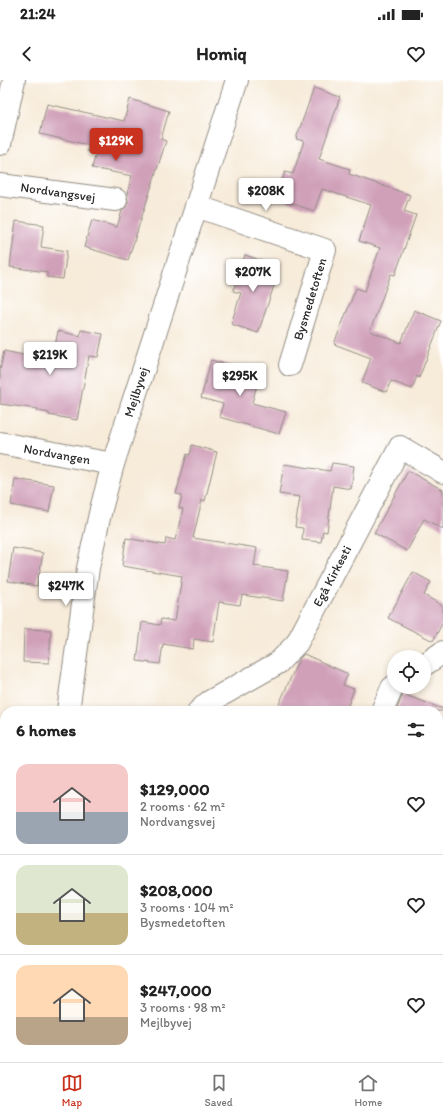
<!DOCTYPE html>
<html lang="en">
<head>
<meta charset="utf-8">
<style>
  body { margin:0; font-family:Itim,sans-serif; background:#f2f2f2; color:#222; height:100vh; display:flex; flex-direction:column; font-size:15px; white-space:nowrap }
  * { box-sizing:border-box; margin:0 }
  p { font-size:13px; color:#767676 }
  .icon { flex:none; width:22px; height:22px; fill:none; stroke:currentColor; stroke-width:2; stroke-linecap:round; stroke-linejoin:round }
  .map { position:relative; flex:1; overflow:hidden }
  .drawer { position:absolute; left:0px; top:626px; width:443px; height:356px; display:flex; flex-direction:column; background:#fff; border-radius:16px 16px 0 0; box-shadow:0 2px 6px #0003 }
  .drawer>* { flex:none }
  .controls { position:absolute; left:387px; top:570px; display:grid; gap:8px }
  .controls a { display:grid; place-items:center; width:44px; height:44px; border-radius:50%; background:#fff; box-shadow:0 2px 6px #0003; font-size:20px }
  .price { position:absolute; translate:-50% -34px; padding:0 9px; border-radius:4px; background:#fff; color:#222; font-size:13px; line-height:26px; filter:drop-shadow(0 1px 2px #0008) }
  .price::after { content:''; position:absolute; left:50%; top:24px; width:12px; height:9px; margin-left:-6px; background:inherit; clip-path:polygon(0 0,100% 0,50% 100%) }
  .price.current { background:#c8321e; color:#fff }
  ul { padding:0; list-style:none }
  li { display:flex; align-items:center; gap:12px; height:100px; padding:0 16px }
  li+li { border-top:1px solid #e0e0e0 }
  li span { display:grid; place-items:center; flex:none; width:112px; height:80px; border-radius:12px; color:#555 }
  li>.icon { margin-inline-start:auto }
  span .icon { width:48px; height:48px; fill:#fffc; stroke-width:1 }
  li b { font-size:17px }
  h2 { display:flex; justify-content:space-between; align-items:center; height:48px; padding:0 16px; font-size:17px }
  .status { display:flex; justify-content:space-between; align-items:center; height:28px; padding:0 20px; background:#fff; direction:ltr }
  .status svg { height:11px; fill:currentColor }
  header { display:flex; justify-content:space-between; align-items:center; height:52px; padding:0 16px; background:#fff; font-size:18px; font-weight:800 }
  .menu { display:flex; justify-content:space-around; align-items:center; height:56px; border-top:1px solid #e0e0e0; background:#fff; font-size:11px; color:#767676 }
  .menu a { display:grid; justify-items:center; gap:2px }
  .menu .current { color:#c8321e }
  .map>svg:first-child { display:block }
  .building { fill:#d0a0b9 }
  .lines { fill:none; stroke-linecap:round; stroke-linejoin:round }
  .street-casing { stroke:#918b82; stroke-width:24 }
  .secondary-casing { stroke:#918b82; stroke-width:24 }
  .path { stroke:#918b82; stroke-width:2.5; stroke-dasharray:1 3; stroke-linecap:butt }
  .street { stroke:#fff; stroke-width:22 }
  .secondary { stroke:#fff; stroke-width:22 }
  .labels { text-anchor:middle; dominant-baseline:central; stroke-width:3.5; stroke-linejoin:round; paint-order:stroke }
  .street-label { font-size:13px; fill:#2b2b2b; stroke:#fff }
</style>
</head>
<body>
<div class="status"><b>21:24</b><svg viewBox="0 0 49 12"><path d="M0 12V9h3v3zM5 12V6h3v6zM10 12V3h3v9zM15 12V0h3v12zM26 1h20v11H26zM47 4h2v5h-2z"/></svg></div>
<header><svg class="icon" aria-label="back" viewBox="0 0 24 24"><path d="M15 5l-7 7 7 7"/></svg>Homiq<svg class="icon" aria-label="heart" viewBox="0 0 24 24"><path d="M12 20l-8-8c-3-5 5-10 8-4 3-6 11-1 8 4z"/></svg></header>
<div class="map">
<svg width="443" height="982" viewBox="0 0 443 982">
  <rect width="100%" height="100%" fill="#fff"/>
  <filter id="ink" filterUnits="userSpaceOnUse"><feTurbulence type="fractalNoise" baseFrequency=".025" numOctaves="2"/><feDisplacementMap in="SourceGraphic" scale="8" xChannelSelector="R" yChannelSelector="G"/><feConvolveMatrix kernelMatrix="1 2 1 2 8 2 1 2 1" color-interpolation-filters="sRGB"/></filter>
  <filter id="wash" filterUnits="userSpaceOnUse"><feTurbulence type="fractalNoise" baseFrequency=".012" numOctaves="4" result="noise"/><feDisplacementMap in="SourceGraphic" scale="16" xChannelSelector="R" yChannelSelector="G"/><feGaussianBlur stdDeviation="0.9" result="paint"/><feColorMatrix in="noise" values="0 0 0 0 0 0 0 0 0 0 0 0 0 0 0 0 0 1.4 0 .05"/><feComposite in="paint" operator="in"/></filter>
  <g filter="url(#wash)">
    <rect width="100%" height="100%" fill="#f7ebd9"/>
    <g id="blocks">
      <!-- building -->
      <g class="building">
        <polygon points="314,8 340,17 319,79 350,89 349,94 410,115 404,131 416,135 395,195 391,194 370,251 401,263 414,230 441,241 419,298 417,296 412,309 391,301 386,312 362,303 371,278 334,264 356,208 365,211 380,168 359,161 371,125 322,109 314,131 276,118 285,92 293,94 304,61 296,59"/>
        <polygon points="130,19 169,31 161,59 166,61 128,180 84,167 92,140 117,147 122,131 126,127 128,122 127,114 132,96 92,88 96,73 87,71 89,65 40,54 47,24 124,41"/>
        <polygon points="16,141 44,145 41,167 67,171 63,199 47,197 47,192 10,187"/>
        <polygon points="245,175 278,186 273,199 276,200 258,253 231,244 241,213 233,211"/>
        <polygon points="81,250 103,254 98,277 89,276 77,340 49,335 49,333 38,331 38,329 0,324 0,290 4,271 52,281 58,251 80,256"/>
        <polygon points="211,280 260,294 252,323 286,332 279,354 219,337 223,324 201,318"/>
        <polygon points="192,365 217,372 205,421 202,420 193,458 257,468 254,486 288,491 283,521 242,515 240,525 219,522 213,562 194,559 193,569 163,564 160,584 137,581 142,542 160,545 161,539 175,541 182,496 122,486 126,458 165,465 166,458 175,460 183,429 179,428 182,415 176,414 187,374 190,375"/>
        <polygon points="332,383 354,386 351,409 333,406 327,452 323,451 321,462 302,460 303,448 295,447 300,417 279,414 284,384 330,391"/>
        <polygon points="408,391 443,410 443,449 424,439 407,471 374,453"/>
        <polygon points="15,399 54,405 49,432 11,425"/>
        <polygon points="13,468 43,473 37,506 8,501"/>
        <polygon points="413,492 431,502 424,515 443,526 443,542 433,561 388,538"/>
        <polygon points="24,549 51,550 49,583 23,582"/>
        <polygon points="304,574 348,594 343,605 354,609 346,631 276,631 299,579"/>
        <polygon points="403,614 443,629 443,631 396,631"/>
      </g>
    </g>
  </g>
  <g filter="url(#ink)">
    <use href="#blocks" fill-opacity="0" stroke="#918b82" stroke-width="1"/>
    <g class="lines">
      <!-- street casing -->
      <g class="street-casing">
        <g id="street">
          <polyline points="0,64 14,0"/>
          <polyline points="0,105 116,120"/>
          <polyline points="196,126 325,170 290,285"/>
          <polyline points="0,363 113,384"/>
          <polyline points="424,585 443,572"/>
          <polyline points="199,631 209,622 278,583 297,563 400,367 443,392"/>
          <polyline points="382,631 392,608 394,606"/>
          <polyline points="178,982 179,977"/>
        </g>
      </g>
      <!-- secondary casing -->
      <g class="secondary-casing">
        <g id="secondary">
          <polyline points="68,631 88,488 101,429 113,384 237,0"/>
          <polyline points="0,934 5,919"/>
        </g>
      </g>
      <!-- path -->
      <g class="path">
        <polyline points="438,919 443,920"/>
        <polyline points="245,982 246,977"/>
        <polyline points="347,982 349,977"/>
      </g>
      <!-- street -->
      <use href="#street" class="street"/>
      <!-- secondary -->
      <use href="#secondary" class="secondary"/>
    </g>
  </g>
  <g class="labels">
    <!-- street labels -->
    <g class="street-label">
      <text transform="translate(58 112) rotate(8)">Nordvangsvej</text>
      <text transform="translate(310 219) rotate(-73)">Bysmedetoften</text>
      <text transform="translate(136 312) rotate(-72)">Mejlbyvej</text>
      <text transform="translate(57 374) rotate(10)">Nordvangen</text>
      <text transform="translate(332 496) rotate(-62)">Egå Kirkesti</text>
    </g>
  </g>
</svg>
<div class="controls">
<a><svg class="icon" aria-label="locate" viewBox="0 0 24 24"><circle cx="12" cy="12" r="6"/><path d="M12 2v4M12 18v4M2 12h4M18 12h4"/></svg></a>
</div>
<b class="price current" style="left:116px;top:82px">$129K</b>
<b class="price" style="left:266px;top:132px">$208K</b>
<b class="price" style="left:253px;top:213px">$207K</b>
<b class="price" style="left:50px;top:296px">$219K</b>
<b class="price" style="left:240px;top:317px">$295K</b>
<b class="price" style="left:66px;top:527px">$247K</b>
<section class="drawer">
<h2>6 homes<svg class="icon" aria-label="filters" viewBox="0 0 24 24"><path d="M4 7h16M4 17h16"/><circle cx="9" cy="7" r="2"/><circle cx="15" cy="17" r="2"/></svg></h2>
<ul>
<li><span style="background:linear-gradient(#f6c9c9 60%,#9aa5b1 0)"><svg class="icon" aria-label="home" viewBox="0 0 24 24"><path d="M3 11l9-7 9 7M6 9v11h12V9"/></svg></span><div><b>$129,000</b><p>2 rooms · 62 m²</p><p>Nordvangsvej</p></div><svg class="icon" aria-label="heart" viewBox="0 0 24 24"><path d="M12 20l-8-8c-3-5 5-10 8-4 3-6 11-1 8 4z"/></svg></li>
<li><span style="background:linear-gradient(#dfe7d0 60%,#c2b280 0)"><svg class="icon" aria-label="home" viewBox="0 0 24 24"><path d="M3 11l9-7 9 7M6 9v11h12V9"/></svg></span><div><b>$208,000</b><p>3 rooms · 104 m²</p><p>Bysmedetoften</p></div><svg class="icon" aria-label="heart" viewBox="0 0 24 24"><path d="M12 20l-8-8c-3-5 5-10 8-4 3-6 11-1 8 4z"/></svg></li>
<li><span style="background:linear-gradient(#ffd9b3 65%,#b9a48a 0)"><svg class="icon" aria-label="home" viewBox="0 0 24 24"><path d="M3 11l9-7 9 7M6 9v11h12V9"/></svg></span><div><b>$247,000</b><p>3 rooms · 98 m²</p><p>Mejlbyvej</p></div><svg class="icon" aria-label="heart" viewBox="0 0 24 24"><path d="M12 20l-8-8c-3-5 5-10 8-4 3-6 11-1 8 4z"/></svg></li>
</ul>
</section>
</div>
<nav class="menu">
<a class="current"><svg class="icon" aria-label="map" viewBox="0 0 24 24"><path d="M3 6l6-2 6 2 6-2v14l-6 2-6-2-6 2zM9 4v14M15 6v14"/></svg>Map</a>
<a><svg class="icon" aria-label="saved" viewBox="0 0 24 24"><path d="M7 4h10v16l-5-4-5 4z"/></svg>Saved</a>
<a><svg class="icon" aria-label="home" viewBox="0 0 24 24"><path d="M3 11l9-7 9 7M6 9v11h12V9"/></svg>Home</a>
</nav>
</body>
</html>
